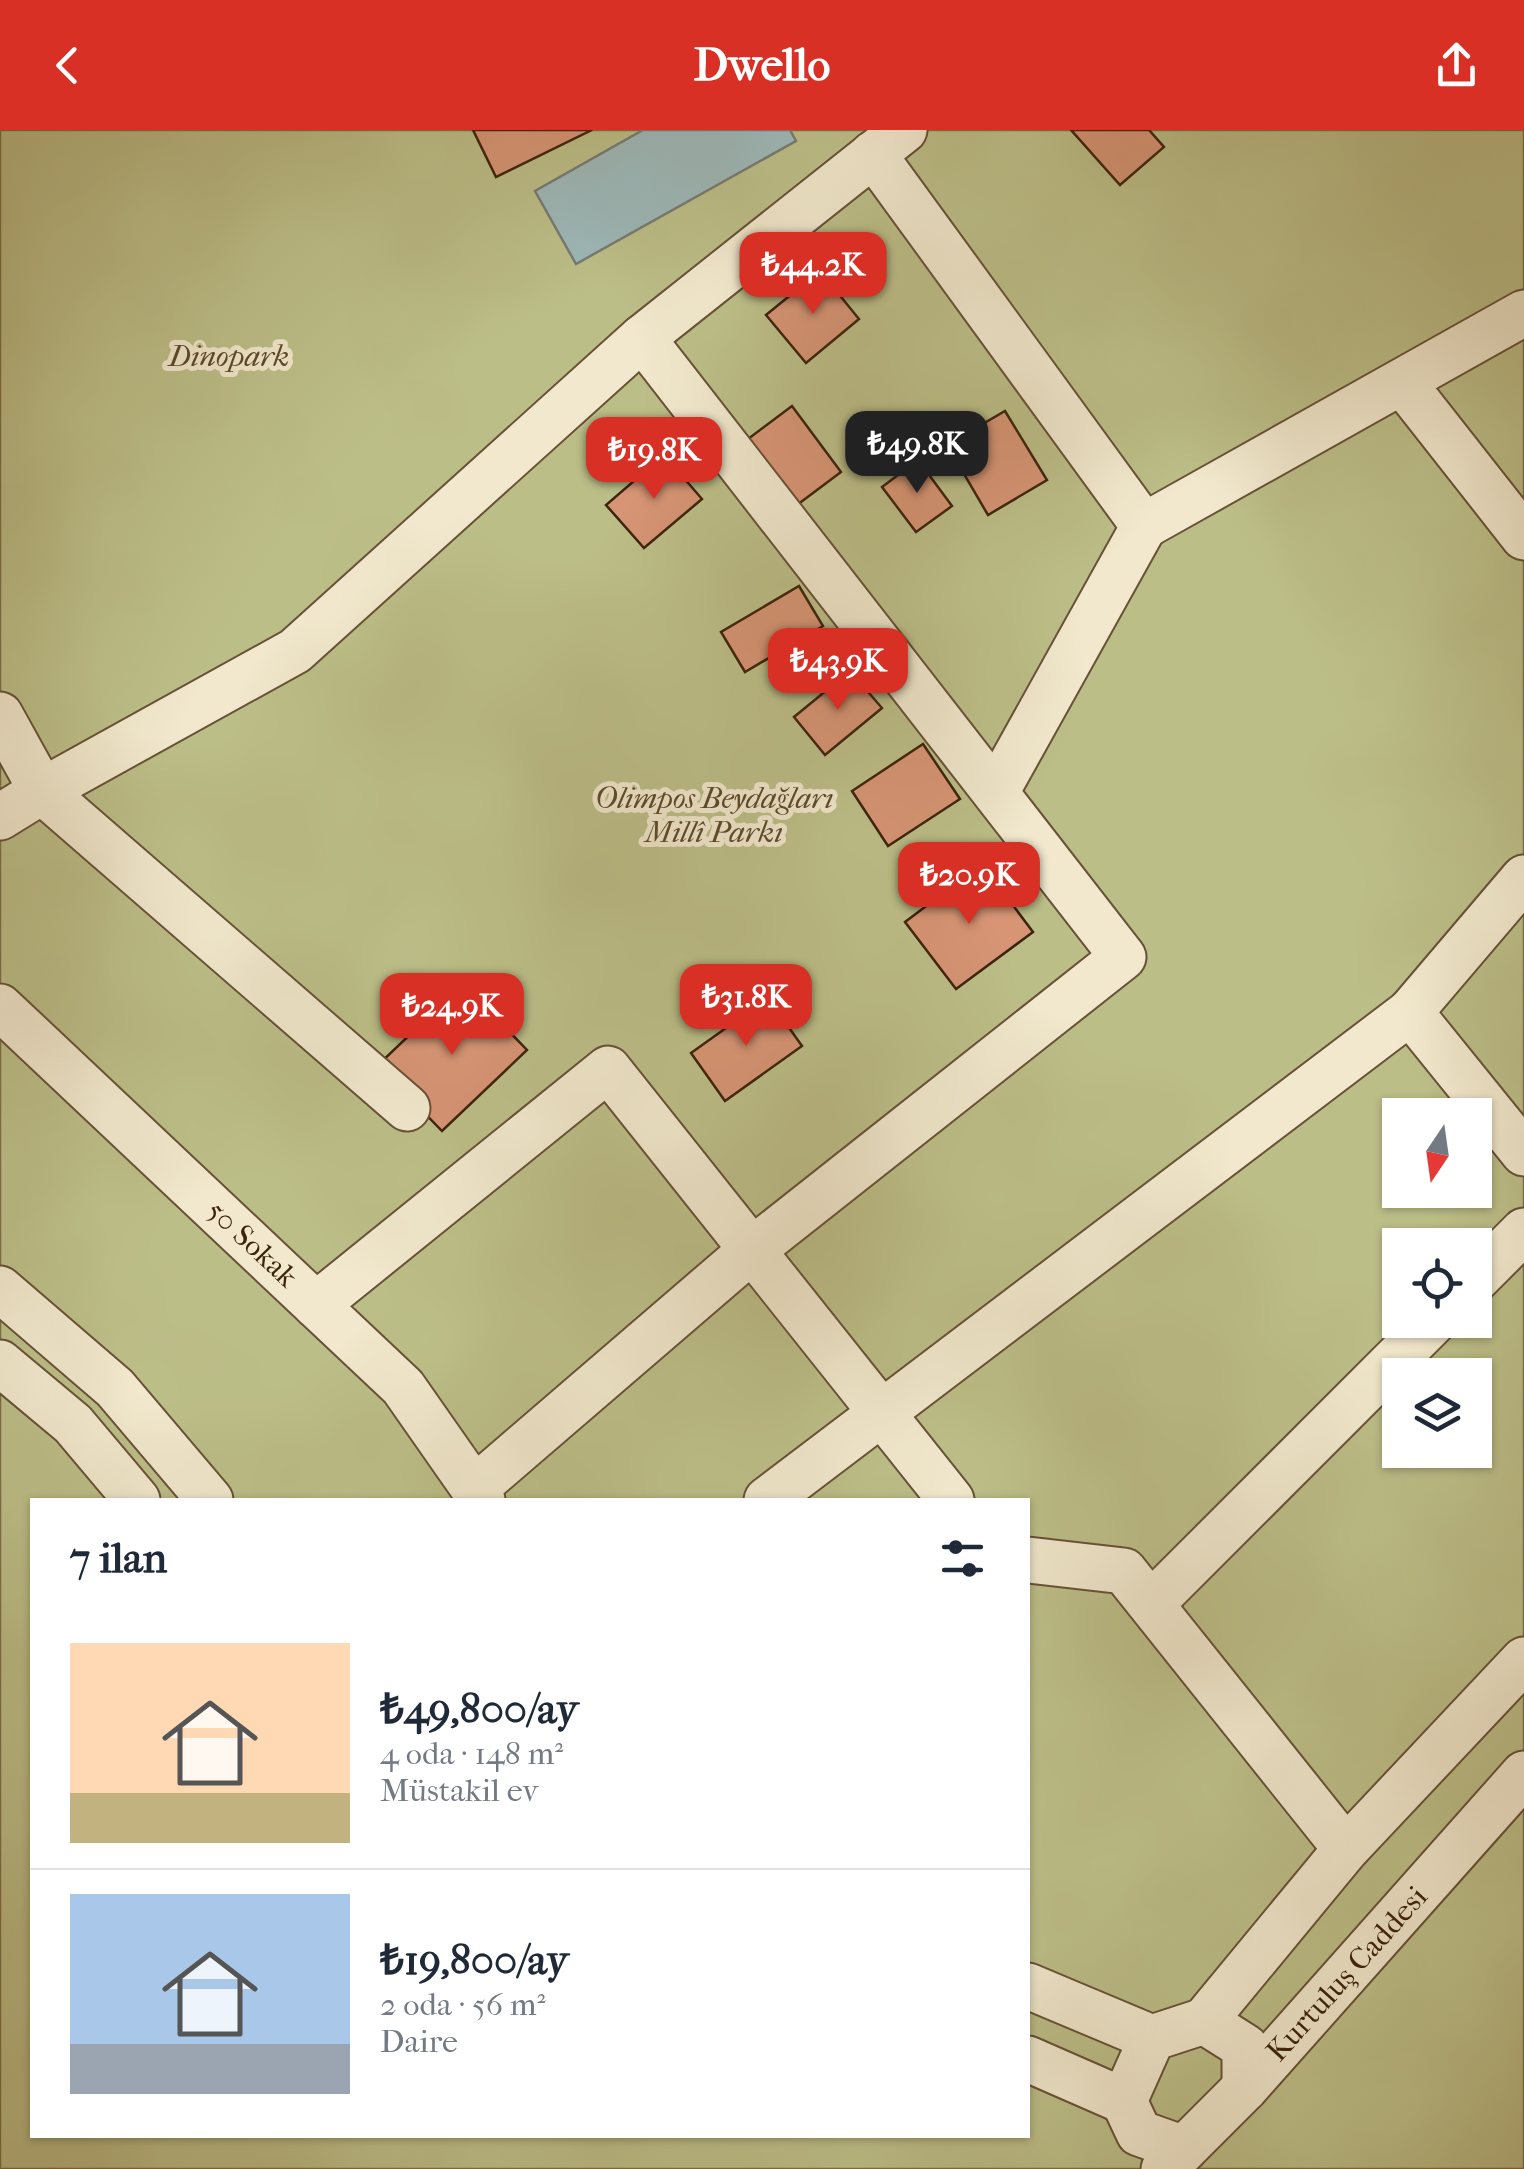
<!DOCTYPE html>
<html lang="tr">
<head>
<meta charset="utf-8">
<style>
  body { margin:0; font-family:"IM FELL French Canon",serif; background:#f2f2f3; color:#1f2937; height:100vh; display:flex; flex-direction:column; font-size:38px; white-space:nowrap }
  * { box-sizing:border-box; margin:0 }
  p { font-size:32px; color:#747a83 }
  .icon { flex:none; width:55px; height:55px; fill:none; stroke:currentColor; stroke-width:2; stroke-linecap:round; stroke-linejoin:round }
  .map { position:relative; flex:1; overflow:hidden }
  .drawer { position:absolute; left:30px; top:1368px; width:1000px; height:640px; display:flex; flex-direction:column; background:#fff; border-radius:0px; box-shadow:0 2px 8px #0004 }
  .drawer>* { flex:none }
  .needle { width:65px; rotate:193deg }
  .controls { position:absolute; left:1382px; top:968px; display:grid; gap:20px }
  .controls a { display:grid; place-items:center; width:110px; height:110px; border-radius:0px; background:#fff; box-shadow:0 2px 8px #0004; font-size:50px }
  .price { position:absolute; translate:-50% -85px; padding:0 22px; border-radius:20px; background:#d93025; color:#fff; font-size:32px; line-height:65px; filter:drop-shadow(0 2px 5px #0008) }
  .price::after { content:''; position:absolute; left:50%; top:60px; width:30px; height:22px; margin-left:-15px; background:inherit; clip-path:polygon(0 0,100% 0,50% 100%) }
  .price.on { background:#222; color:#fff }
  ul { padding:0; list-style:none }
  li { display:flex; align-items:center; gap:30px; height:250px; padding:0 40px }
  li+li { border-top:2px solid #e0e1e3 }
  li span { display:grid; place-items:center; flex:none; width:280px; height:200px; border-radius:0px; color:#555 }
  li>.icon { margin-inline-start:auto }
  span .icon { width:120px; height:120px; fill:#fffc; stroke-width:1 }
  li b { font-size:42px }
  h2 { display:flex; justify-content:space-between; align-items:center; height:120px; padding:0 40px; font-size:42px }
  header { display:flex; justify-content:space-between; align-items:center; height:130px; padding:0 40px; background:#d93025; color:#fff; font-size:45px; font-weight:700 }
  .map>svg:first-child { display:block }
  .green { fill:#bcbe88; stroke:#7c704a; stroke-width:2.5; fill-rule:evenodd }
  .water { fill:#9db8b8; stroke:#767c73; stroke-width:2.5 }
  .building { fill:#d79575; stroke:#3c230c; stroke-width:2.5 }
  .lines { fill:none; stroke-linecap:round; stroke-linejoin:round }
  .minor-casing { stroke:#685136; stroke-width:49 }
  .minor { stroke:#f1e8cd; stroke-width:45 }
  .labels { text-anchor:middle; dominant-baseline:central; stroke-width:10; stroke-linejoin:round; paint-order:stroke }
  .park-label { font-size:30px; font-style:italic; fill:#5c4a2b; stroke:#f1e8cd }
  .street-label { font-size:30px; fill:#3c230c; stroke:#f1e8cd }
</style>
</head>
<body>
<header><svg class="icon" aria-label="back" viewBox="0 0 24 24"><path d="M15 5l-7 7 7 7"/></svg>Dwello<svg class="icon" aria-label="share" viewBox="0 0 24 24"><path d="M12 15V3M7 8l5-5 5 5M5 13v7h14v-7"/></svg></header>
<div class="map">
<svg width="1524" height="2039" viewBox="0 0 1524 2039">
  <rect width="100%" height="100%" fill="#eadbb2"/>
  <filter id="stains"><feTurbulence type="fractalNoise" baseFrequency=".002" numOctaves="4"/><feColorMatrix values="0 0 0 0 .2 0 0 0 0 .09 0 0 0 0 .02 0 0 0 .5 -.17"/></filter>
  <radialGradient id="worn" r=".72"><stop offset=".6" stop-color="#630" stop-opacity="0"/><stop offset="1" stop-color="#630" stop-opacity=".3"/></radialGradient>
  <!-- green -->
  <path class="green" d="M0,0H1524V2039H0ZM1400,985H1475V1060H1400ZM1400,1115H1475V1190H1400ZM1400,1245H1475V1320H1400ZM32,1370H1028V2005H32Z"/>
  <!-- water -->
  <polygon class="water" points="643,0 790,0 796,11 576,134 535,61"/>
  <!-- building -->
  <g class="building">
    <polygon points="473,0 592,0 496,47"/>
    <polygon points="1071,0 1149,0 1164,17 1120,55"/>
    <polygon points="820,141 859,189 806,233 766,185"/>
    <polygon points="792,276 841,342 797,375 748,309"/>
    <polygon points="1005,281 1047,350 988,385 947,315"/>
    <polygon points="664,325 702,369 644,418 606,375"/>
    <polygon points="918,330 952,376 916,402 882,357"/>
    <polygon points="799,456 823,496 745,542 721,502"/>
    <polygon points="850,541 882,578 825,625 794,587"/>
    <polygon points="923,614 960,669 888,716 852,661"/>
    <polygon points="982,734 1033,802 956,859 905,792"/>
    <polygon points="463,854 527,920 442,1001 378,935"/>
    <polygon points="768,868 802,916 725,971 691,923"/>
  </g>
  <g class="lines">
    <!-- minor casing -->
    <g class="minor-casing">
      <g id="minor">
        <polyline points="873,24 1144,396 996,662"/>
        <polyline points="1403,253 1524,407"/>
        <polyline points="1144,396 1524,183"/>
        <polyline points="0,585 42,661 407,978"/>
        <polyline points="0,687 42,661 295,521 642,208 904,0"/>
        <polyline points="1524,748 1410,882 1524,1023"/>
        <polyline points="0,877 403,1257 482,1370"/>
        <polyline points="1475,1150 1524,1101"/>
        <polyline points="0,1159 115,1258 210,1370"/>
        <polyline points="316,1175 608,939 951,1370"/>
        <polyline points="0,1233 73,1294 137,1370"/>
        <polyline points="474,1359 746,1125 1123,827 642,208"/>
        <polyline points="767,1370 1410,882"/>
        <polyline points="1028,1430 1124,1441 1346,1719"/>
        <polyline points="1152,1473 1435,1190"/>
        <polyline points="1028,1856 1152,1908"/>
        <polyline points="1204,1891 1346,1719 1524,1530"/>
        <polyline points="1028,1929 1124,1971"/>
        <polyline points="1184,2019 1139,2003 1124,1971 1152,1908 1204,1891 1245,1917 1245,1958"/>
        <polyline points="1164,2039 1245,1958 1524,1644"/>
      </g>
    </g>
    <!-- minor -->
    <use href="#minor" class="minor"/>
  </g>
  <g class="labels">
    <!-- park labels -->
    <g class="park-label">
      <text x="229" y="226">Dinopark</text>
      <text x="714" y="668">Olimpos Beydağları<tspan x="714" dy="34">Millî Parkı</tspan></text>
    </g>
    <!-- street labels -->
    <g class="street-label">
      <text transform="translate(252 1114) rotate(43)">50 Sokak</text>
      <text transform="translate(1347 1844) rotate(-48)">Kurtuluş Caddesi</text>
    </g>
  </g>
  <rect width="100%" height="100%" filter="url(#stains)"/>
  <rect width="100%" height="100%" fill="url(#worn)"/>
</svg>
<div class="controls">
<a><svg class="needle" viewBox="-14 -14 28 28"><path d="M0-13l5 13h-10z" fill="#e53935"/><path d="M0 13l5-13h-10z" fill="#747a83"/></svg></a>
<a><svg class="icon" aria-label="locate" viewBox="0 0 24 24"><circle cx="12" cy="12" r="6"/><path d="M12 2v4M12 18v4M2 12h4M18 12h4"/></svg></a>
<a><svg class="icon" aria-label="layers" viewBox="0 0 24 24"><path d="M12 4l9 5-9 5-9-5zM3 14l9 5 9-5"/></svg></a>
</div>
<b class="price" style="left:813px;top:187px">₺44.2K</b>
<b class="price on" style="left:917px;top:366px">₺49.8K</b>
<b class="price" style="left:654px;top:372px">₺19.8K</b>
<b class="price" style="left:838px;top:583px">₺43.9K</b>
<b class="price" style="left:969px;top:797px">₺20.9K</b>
<b class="price" style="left:746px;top:919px">₺31.8K</b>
<b class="price" style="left:452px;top:928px">₺24.9K</b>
<section class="drawer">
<h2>7 ilan<svg class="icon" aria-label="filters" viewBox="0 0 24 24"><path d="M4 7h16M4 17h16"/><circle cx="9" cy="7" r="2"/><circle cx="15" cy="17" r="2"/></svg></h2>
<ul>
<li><span style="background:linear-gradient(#ffd9b3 75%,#c2b280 0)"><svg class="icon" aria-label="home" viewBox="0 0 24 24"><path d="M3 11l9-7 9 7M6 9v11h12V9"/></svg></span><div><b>₺49,800/ay</b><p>4 oda · 148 m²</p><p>Müstakil ev</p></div></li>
<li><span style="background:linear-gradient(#a9c7e8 75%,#9aa5b1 0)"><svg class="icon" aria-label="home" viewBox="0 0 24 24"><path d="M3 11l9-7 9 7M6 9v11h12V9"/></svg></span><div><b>₺19,800/ay</b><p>2 oda · 56 m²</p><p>Daire</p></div></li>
</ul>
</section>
</div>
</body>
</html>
